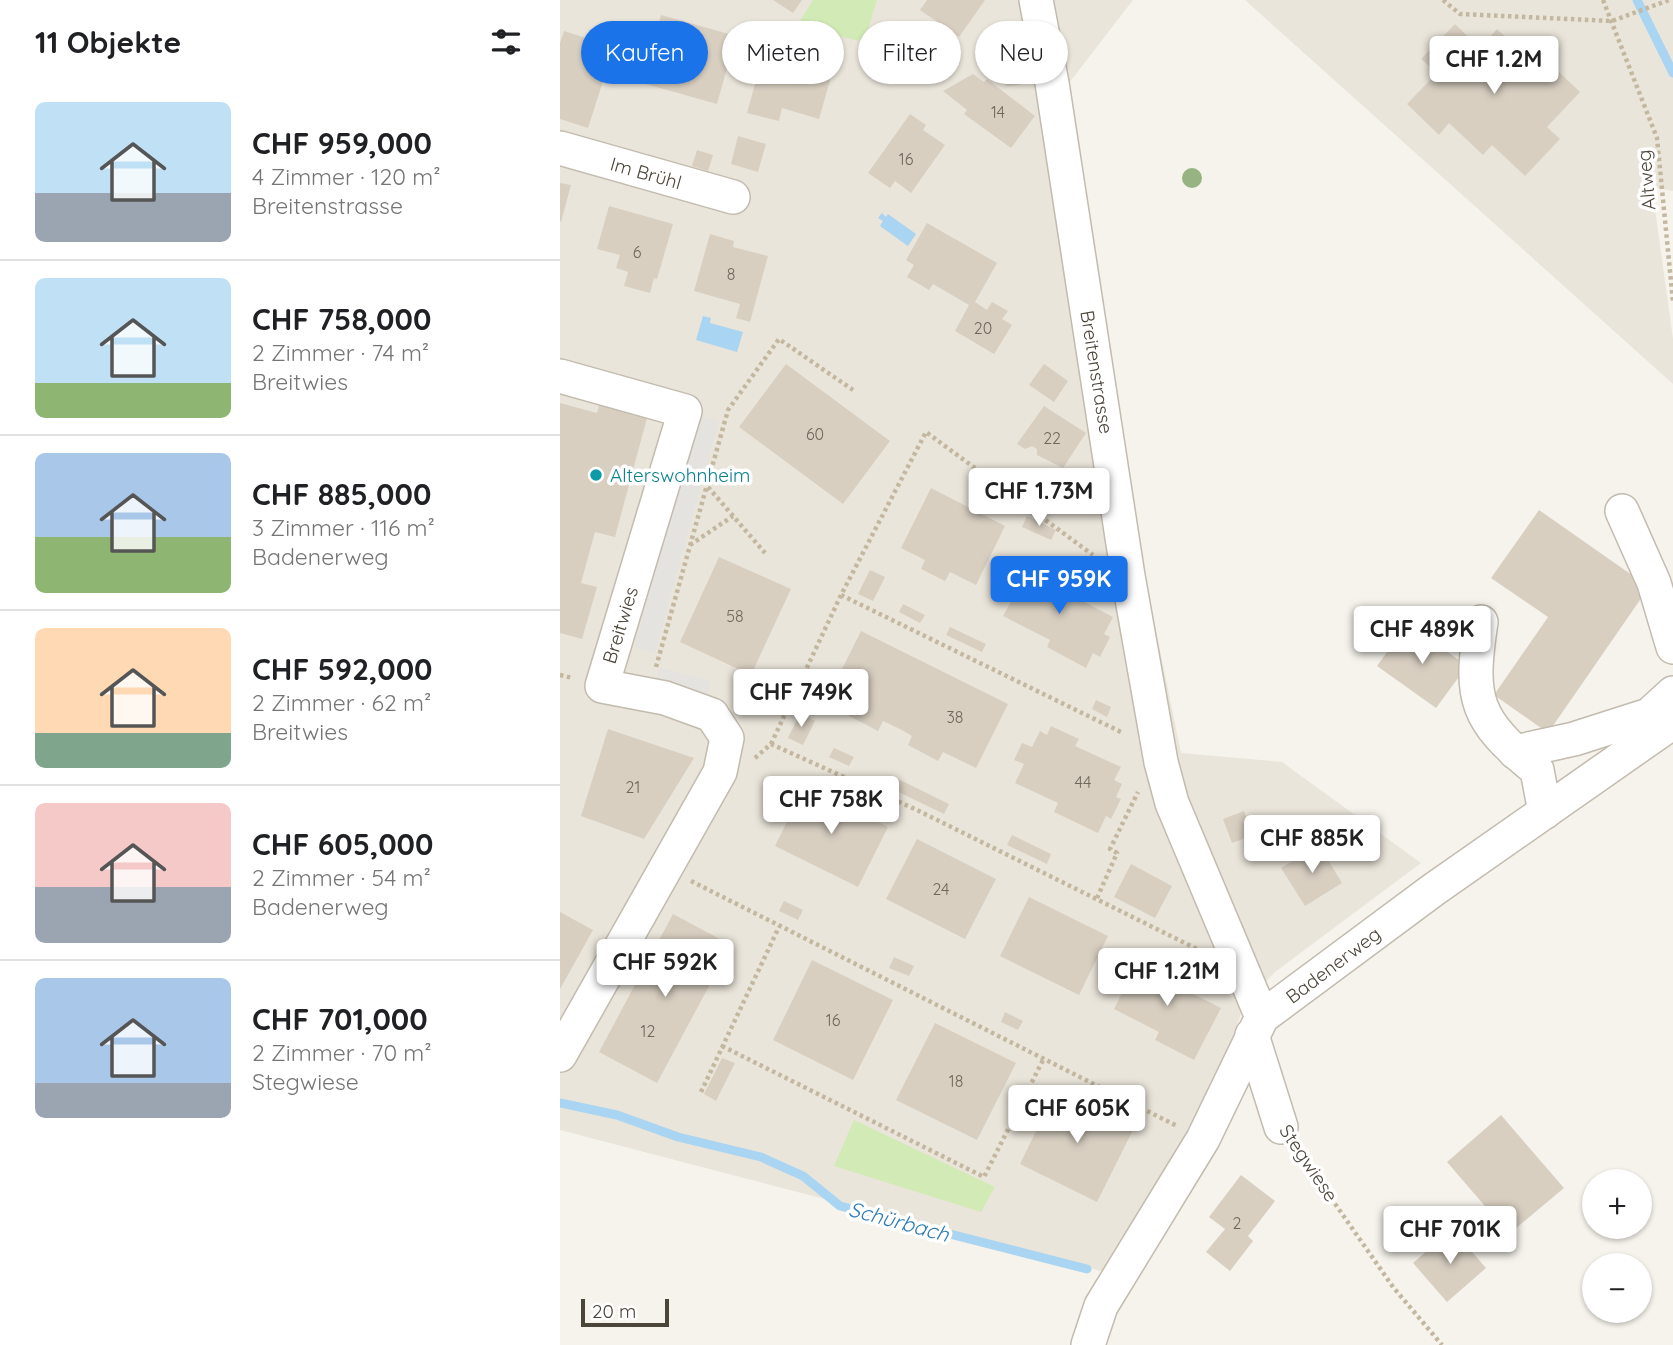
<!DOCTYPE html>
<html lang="de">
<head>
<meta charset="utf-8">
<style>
  body { margin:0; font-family:Quicksand,sans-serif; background:#f6f6f6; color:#202124; height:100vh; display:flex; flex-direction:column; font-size:26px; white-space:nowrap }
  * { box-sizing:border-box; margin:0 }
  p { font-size:23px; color:#757577 }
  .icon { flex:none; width:38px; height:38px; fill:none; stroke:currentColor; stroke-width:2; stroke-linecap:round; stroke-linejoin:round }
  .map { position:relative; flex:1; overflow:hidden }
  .side { display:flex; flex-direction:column; background:#fff; width:560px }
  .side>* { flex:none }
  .top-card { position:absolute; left:21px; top:21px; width:665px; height:63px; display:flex; gap:14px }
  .fabs { position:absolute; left:1022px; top:1169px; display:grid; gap:14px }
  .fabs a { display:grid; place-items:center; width:70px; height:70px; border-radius:50%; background:#fff; box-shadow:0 2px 5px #0004; font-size:35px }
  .scale { position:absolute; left:21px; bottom:18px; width:88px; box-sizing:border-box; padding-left:7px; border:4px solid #4b4439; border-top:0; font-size:19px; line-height:24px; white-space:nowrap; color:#4b4439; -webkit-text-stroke:5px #fff; paint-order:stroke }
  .price { position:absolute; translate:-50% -60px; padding:0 16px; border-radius:7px; background:#fff; color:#222; font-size:23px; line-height:46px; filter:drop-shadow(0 2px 4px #0008) }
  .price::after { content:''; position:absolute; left:50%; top:42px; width:21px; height:16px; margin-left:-10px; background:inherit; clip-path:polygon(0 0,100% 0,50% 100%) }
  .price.selected { background:#1a73e8; color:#fff }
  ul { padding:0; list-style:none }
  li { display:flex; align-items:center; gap:21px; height:175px; padding:0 35px }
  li+li { border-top:2px solid #e0e0e0 }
  li span { display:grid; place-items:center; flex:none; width:196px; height:140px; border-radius:10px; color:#555 }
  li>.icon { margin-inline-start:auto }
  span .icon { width:84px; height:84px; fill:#fffc; stroke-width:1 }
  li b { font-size:30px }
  h2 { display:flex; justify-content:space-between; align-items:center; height:84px; padding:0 35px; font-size:30px }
  .pill { padding:0 24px; border-radius:32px; background:#fff; box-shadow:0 2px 5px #0004; font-size:24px; line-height:63px }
  .pill.selected { background:#1a73e8; color:#fff }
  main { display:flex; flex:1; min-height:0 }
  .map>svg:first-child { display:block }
  .residential { fill:#eae5da }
  .green { fill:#d2eab5 }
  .parking { fill:#e5e3e0 }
  .water { fill:#a9d4f2 }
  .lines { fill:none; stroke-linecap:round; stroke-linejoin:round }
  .stream { stroke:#a9d4f2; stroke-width:9 }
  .building { fill:#d8cfc1 }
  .minor-casing { stroke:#c2bbae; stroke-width:36 }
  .path { stroke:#c4b79f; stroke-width:4.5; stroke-dasharray:3.5 3.5; stroke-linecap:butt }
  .minor { stroke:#fff; stroke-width:33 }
  .tree { fill:#97b381 }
  .culture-dot { fill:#0f9aa8; stroke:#fff; stroke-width:2.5 }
  .labels { text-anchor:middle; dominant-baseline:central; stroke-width:7; stroke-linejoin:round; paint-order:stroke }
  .number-label { font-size:16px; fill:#6e675b }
  .street-label { font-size:19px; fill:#4b4439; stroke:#fff }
  .culture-label { font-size:19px; fill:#0d838f; stroke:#fff; text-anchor:start }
  .water-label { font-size:21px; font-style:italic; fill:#2e7ab2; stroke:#fff }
</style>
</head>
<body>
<main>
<section class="side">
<h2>11 Objekte<svg class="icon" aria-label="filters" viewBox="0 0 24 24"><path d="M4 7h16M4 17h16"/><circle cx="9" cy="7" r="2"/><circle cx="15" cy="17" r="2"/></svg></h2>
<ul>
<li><span style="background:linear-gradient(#bfe0f5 65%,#9aa5b1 0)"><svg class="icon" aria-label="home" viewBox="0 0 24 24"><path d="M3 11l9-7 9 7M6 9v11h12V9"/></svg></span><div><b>CHF 959,000</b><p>4 Zimmer · 120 m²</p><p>Breitenstrasse</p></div></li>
<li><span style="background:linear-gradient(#bfe0f5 75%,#8fb573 0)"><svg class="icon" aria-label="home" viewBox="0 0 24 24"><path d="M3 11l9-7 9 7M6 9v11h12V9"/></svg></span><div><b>CHF 758,000</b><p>2 Zimmer · 74 m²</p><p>Breitwies</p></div></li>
<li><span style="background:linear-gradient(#a9c7e8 60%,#8fb573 0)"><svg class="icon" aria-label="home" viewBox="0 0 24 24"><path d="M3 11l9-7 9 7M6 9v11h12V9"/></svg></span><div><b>CHF 885,000</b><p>3 Zimmer · 116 m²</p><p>Badenerweg</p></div></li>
<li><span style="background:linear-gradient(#ffd9b3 75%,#7fa58c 0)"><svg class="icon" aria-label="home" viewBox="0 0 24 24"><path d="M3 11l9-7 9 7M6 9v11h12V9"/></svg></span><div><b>CHF 592,000</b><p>2 Zimmer · 62 m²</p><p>Breitwies</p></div></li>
<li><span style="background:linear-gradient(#f6c9c9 60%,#9aa5b1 0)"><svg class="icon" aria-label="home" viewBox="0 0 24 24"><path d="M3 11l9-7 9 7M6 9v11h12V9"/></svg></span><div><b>CHF 605,000</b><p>2 Zimmer · 54 m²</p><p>Badenerweg</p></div></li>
<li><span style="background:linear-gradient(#a9c7e8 75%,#9aa5b1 0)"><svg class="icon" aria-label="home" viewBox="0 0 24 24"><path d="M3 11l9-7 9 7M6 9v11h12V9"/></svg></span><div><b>CHF 701,000</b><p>2 Zimmer · 70 m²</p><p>Stegwiese</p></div></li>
</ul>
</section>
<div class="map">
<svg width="1113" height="1345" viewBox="0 0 1113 1345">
  <rect width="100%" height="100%" fill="#f6f3ec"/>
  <!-- residential -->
  <g class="residential">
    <polygon points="0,0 573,0 509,83 555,430 621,753 722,762 861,863 715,972 684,1005 644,1118 545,1272 0,1130"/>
    <polygon points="685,0 1113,0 1113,191 1092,187 1113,339 1113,384"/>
  </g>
  <!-- green -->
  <g class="green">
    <polygon points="253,0 317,0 304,42 237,26"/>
    <polygon points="294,1120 435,1187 421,1212 274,1166"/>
  </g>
  <!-- parking -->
  <g class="parking">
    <polygon points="138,415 159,421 95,653 74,647"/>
    <polygon points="100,667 150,681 145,703 93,689"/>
  </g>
  <!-- water -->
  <g class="water">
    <polygon points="322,213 326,217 328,214 356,234 348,246 320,226 323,221 318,218"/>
    <polygon points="143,316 151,318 150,323 183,332 177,352 136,340"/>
  </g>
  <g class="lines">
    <!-- stream -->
    <g class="stream">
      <polyline points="1077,0 1113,73"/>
      <polyline points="0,1103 57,1115 118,1137 201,1157 243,1176 280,1206 527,1269"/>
    </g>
  </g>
  <!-- building -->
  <g class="building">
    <polygon points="213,0 242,0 233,13"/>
    <polygon points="367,0 425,0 399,37 360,10"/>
    <polygon points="101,15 176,36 157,104 82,83"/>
    <polygon points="325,21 340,34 333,42 318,30"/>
    <polygon points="895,24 920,48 937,29 966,56 974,48 1020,92 987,127 1000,139 965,176 932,145 923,155 889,123 879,135 847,104 877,73 861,59"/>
    <polygon points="4,31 54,47 28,128 0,119 0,43"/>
    <polygon points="451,36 460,85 447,86 434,77 428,38"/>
    <polygon points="216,62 271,77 259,119 222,108 219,121 187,113 198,73 212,77"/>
    <polygon points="413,74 424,82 427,79 475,116 451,148 404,114 407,110 383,91"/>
    <polygon points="350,114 366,125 363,130 385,145 351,193 335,181 330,188 308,173"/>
    <polygon points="178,136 206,144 198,172 171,164"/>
    <polygon points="137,150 153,155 148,171 132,166"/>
    <polygon points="0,183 11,185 1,222 0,221"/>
    <polygon points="49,206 113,224 97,279 94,278 90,293 64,286 68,272 56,268 60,255 37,249"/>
    <polygon points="367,223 437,263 415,302 427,310 432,302 448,311 442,319 452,325 434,354 395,331 409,305 373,284 369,290 347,277 354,265 346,260"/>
    <polygon points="150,234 174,241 173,247 208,256 190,322 176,318 180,304 134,291"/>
    <polygon points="226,364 330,441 283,504 179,427"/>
    <polygon points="484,364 508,381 494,402 469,385"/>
    <polygon points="0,403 37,413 39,405 87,418 55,537 35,532 21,583 37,587 22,639 0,633"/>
    <polygon points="484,406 526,433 503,468 477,455 477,449 472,446 465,449 457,444"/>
    <polygon points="371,488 445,526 416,585 390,572 385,581 361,569 365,560 341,548"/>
    <polygon points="979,510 1089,587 988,733 934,695 988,617 931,578"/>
    <polygon points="467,516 496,530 491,540 462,527"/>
    <polygon points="159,557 231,589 191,675 120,642"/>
    <polygon points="471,566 517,589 513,596 553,617 544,634 550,637 540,657 533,653 526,668 487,647 490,640 443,616 452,600 446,597 455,579 462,583"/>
    <polygon points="310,570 325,577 313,601 298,594"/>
    <polygon points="343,604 365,615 360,623 339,612"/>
    <polygon points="848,623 907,666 876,708 817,666"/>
    <polygon points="390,627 426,644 422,652 386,635"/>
    <polygon points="301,631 448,704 416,768 383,752 378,761 348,745 352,736 342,730 323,721 318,731 289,716 294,707 269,695"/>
    <polygon points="536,700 551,707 547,717 532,709"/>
    <polygon points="240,713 255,721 243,745 228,738"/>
    <polygon points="491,726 519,739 515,746 561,767 554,780 562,784 556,797 561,799 551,819 546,816 538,833 494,812 498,803 455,783 464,764 454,760 462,743 472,747 480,731 487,735"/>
    <polygon points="48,729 134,758 84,839 21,816"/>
    <polygon points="274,748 294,757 289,766 269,757"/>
    <polygon points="334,777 389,804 384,814 328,787"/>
    <polygon points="245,785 328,827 298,887 215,846"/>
    <polygon points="684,811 692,836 672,843 663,819"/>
    <polygon points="452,835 491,854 487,864 447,845"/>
    <polygon points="357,839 436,879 405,939 326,899"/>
    <polygon points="759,845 782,883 745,906 721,868"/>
    <polygon points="571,864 612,886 595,918 554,897"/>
    <polygon points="469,897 548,936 519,995 440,956"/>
    <polygon points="224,901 243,910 238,920 219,911"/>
    <polygon points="0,912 33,930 0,989"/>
    <polygon points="113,914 171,945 97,1083 39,1052"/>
    <polygon points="334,957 354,966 349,976 329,968"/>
    <polygon points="580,957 625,980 621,988 661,1008 634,1060 595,1040 599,1032 554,1009"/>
    <polygon points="252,960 333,1000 293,1080 213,1040"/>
    <polygon points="445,1012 463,1021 458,1030 441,1022"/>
    <polygon points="375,1023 456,1063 417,1140 336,1100"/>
    <polygon points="162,1058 175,1063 156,1101 144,1094"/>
    <polygon points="497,1088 575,1126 537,1202 460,1164"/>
    <polygon points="941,1115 1004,1188 949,1234 887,1162"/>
    <polygon points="681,1175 715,1201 688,1236 693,1241 670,1271 646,1252 665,1229 649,1217"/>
    <polygon points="892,1229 926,1268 887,1302 853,1263"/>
  </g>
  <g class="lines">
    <!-- minor casing -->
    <g class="minor-casing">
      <g id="minor">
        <polyline points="476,0 492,83 568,576 601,762 612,803 702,1017"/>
        <polyline points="0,148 173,197"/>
        <polyline points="0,376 125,411 42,686 105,698 152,715 167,738 160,772 0,1055"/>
        <polyline points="1062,511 1094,583 1113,647"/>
        <path d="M921,622C909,700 915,720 977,770L985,812"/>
        <polyline points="955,752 1014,739 1089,715 1113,693"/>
        <polyline points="692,1035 721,1127"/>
        <polyline points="528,1345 541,1306 643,1139 702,1017 873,890 1113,722"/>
      </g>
    </g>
    <!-- path -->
    <g class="path">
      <polyline points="883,0 900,14 1052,21 1109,0"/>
      <polyline points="1043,0 1097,138 1113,302"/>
      <polyline points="148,487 205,553"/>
      <polyline points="130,545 173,516"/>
      <polyline points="281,595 563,733"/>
      <polyline points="96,667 168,410 219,339 293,390"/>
      <polyline points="0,675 13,678"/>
      <polyline points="211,744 281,595 366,432 533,555"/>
      <polyline points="195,758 211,744 357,810 641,951"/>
      <polyline points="131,881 617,1126"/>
      <polyline points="537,898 557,853 550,849 578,792"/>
      <polyline points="162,1046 424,1177 483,1060"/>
      <polyline points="141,1092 219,927"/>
      <polyline points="739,1152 833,1287 882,1345"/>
    </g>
    <!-- minor -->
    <use href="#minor" class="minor"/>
  </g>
  <!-- trees -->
  <circle class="tree" cx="632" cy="178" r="10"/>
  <!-- markers -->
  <circle class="culture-dot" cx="36" cy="475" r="7"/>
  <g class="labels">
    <!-- number labels -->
    <g class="number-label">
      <text x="438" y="112">14</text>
      <text x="346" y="159">16</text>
      <text x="77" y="252">6</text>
      <text x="171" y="274">8</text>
      <text x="423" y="328">20</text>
      <text x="255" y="434">60</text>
      <text x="492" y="438">22</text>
      <text x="175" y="616">58</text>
      <text x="395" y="717">38</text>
      <text x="523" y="782">44</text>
      <text x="73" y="787">21</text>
      <text x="381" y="889">24</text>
      <text x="273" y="1020">16</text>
      <text x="88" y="1031">12</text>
      <text x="396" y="1081">18</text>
      <text x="677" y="1223">2</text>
    </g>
    <!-- street labels -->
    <g class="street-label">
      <text transform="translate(86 173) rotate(16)">Im Brühl</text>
      <text transform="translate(1086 180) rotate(-95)">Altweg</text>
      <text transform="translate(537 372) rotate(81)">Breitenstrasse</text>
      <text transform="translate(60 625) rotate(-73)">Breitwies</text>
      <text transform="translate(773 965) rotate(-37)">Badenerweg</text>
      <text transform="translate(749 1163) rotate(56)">Stegwiese</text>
    </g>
    <!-- culture labels -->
    <g class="culture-label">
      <text x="50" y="475">Alterswohnheim</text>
    </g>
    <!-- water labels -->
    <g class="water-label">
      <text transform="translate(339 1221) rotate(15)">Schürbach</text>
    </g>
  </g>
</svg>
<div class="fabs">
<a>+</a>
<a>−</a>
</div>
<div class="scale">20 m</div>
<b class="price" style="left:934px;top:96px">CHF 1.2M</b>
<b class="price" style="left:479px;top:528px">CHF 1.73M</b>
<b class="price selected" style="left:499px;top:616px">CHF 959K</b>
<b class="price" style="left:862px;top:666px">CHF 489K</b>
<b class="price" style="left:241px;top:729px">CHF 749K</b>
<b class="price" style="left:271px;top:836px">CHF 758K</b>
<b class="price" style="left:752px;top:875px">CHF 885K</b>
<b class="price" style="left:105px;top:999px">CHF 592K</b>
<b class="price" style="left:607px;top:1008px">CHF 1.21M</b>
<b class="price" style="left:517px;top:1145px">CHF 605K</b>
<b class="price" style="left:890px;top:1266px">CHF 701K</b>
<div class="top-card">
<a class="pill selected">Kaufen</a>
<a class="pill">Mieten</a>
<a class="pill">Filter</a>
<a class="pill">Neu</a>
</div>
</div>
</main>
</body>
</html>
